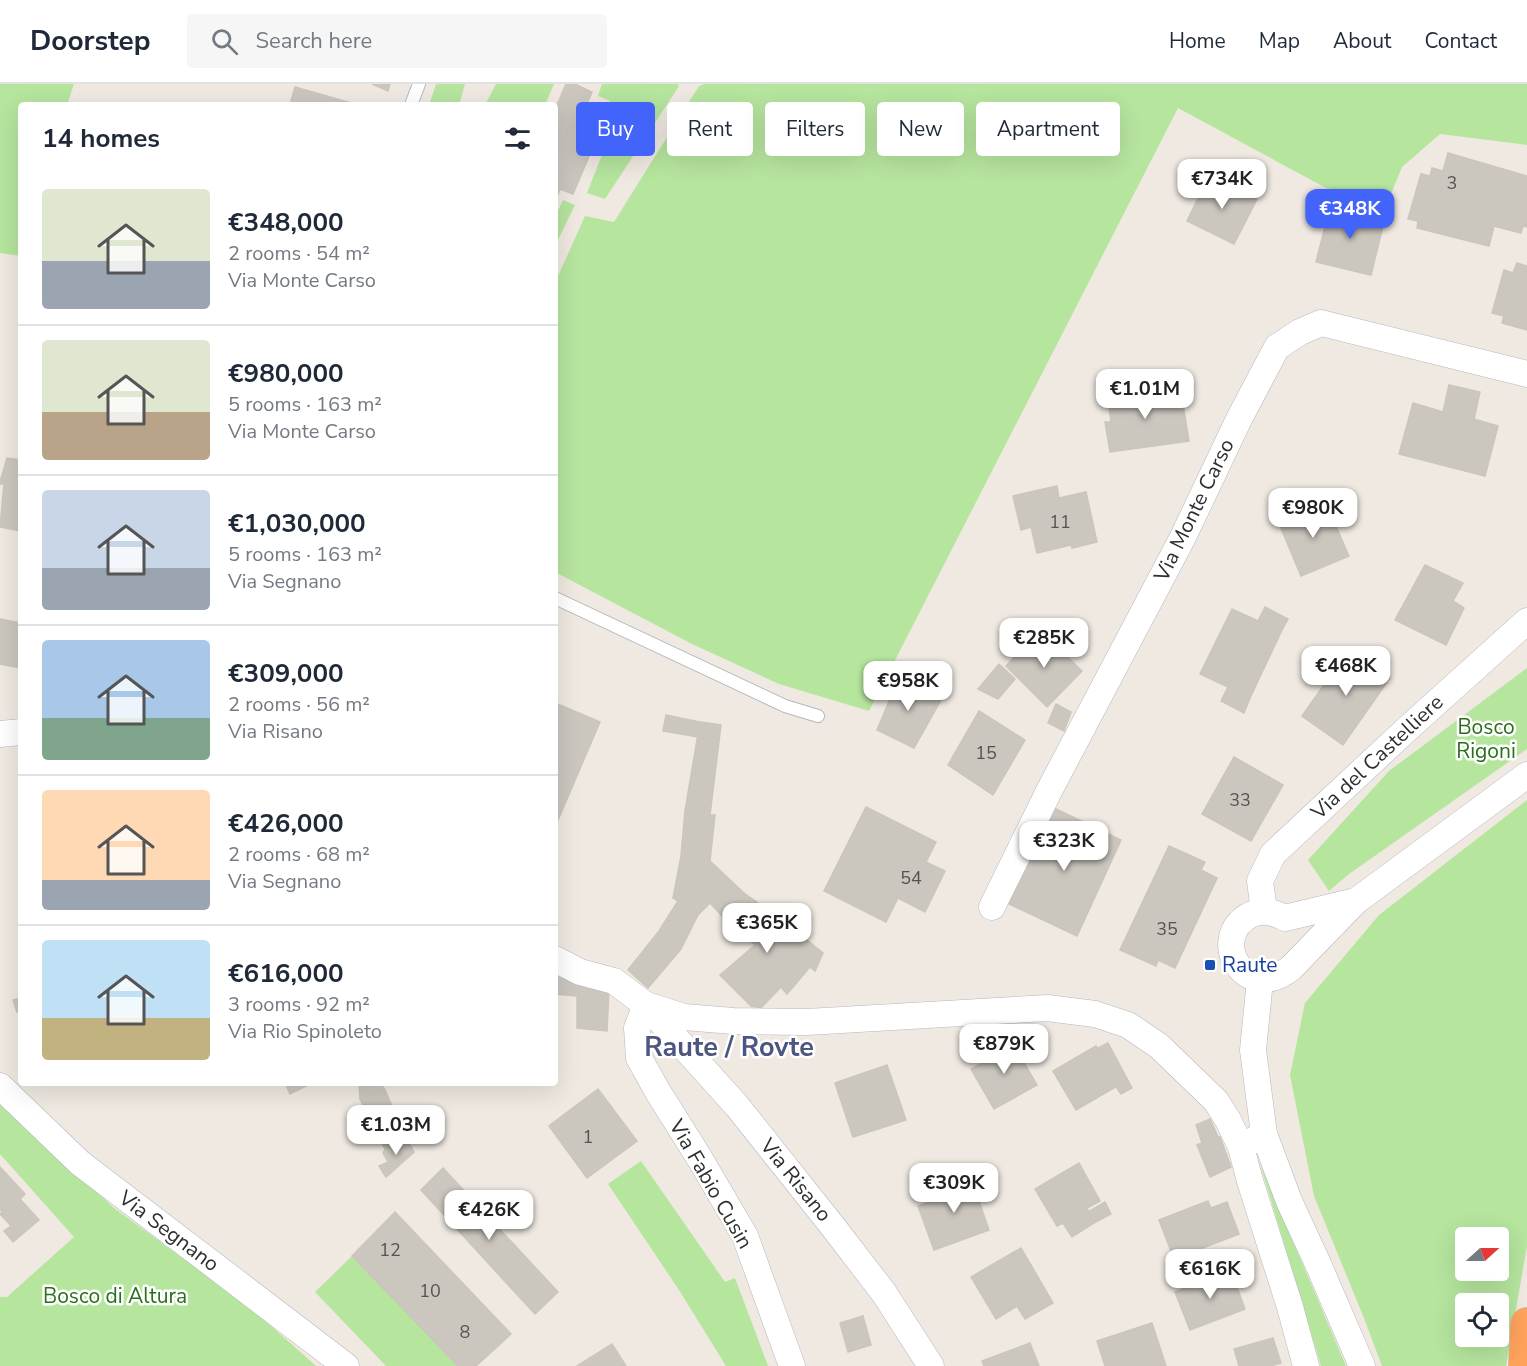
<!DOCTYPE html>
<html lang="en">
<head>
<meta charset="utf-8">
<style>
  body { margin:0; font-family:"Nunito Sans",sans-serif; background:#f6f6f7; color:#1f2937; height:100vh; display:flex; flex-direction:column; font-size:22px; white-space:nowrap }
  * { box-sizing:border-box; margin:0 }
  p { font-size:20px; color:#747a83 }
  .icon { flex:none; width:33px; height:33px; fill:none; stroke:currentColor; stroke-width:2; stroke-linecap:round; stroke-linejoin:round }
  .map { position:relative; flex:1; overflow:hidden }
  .side { position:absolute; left:18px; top:18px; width:540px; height:984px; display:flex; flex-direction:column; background:#fff; border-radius:6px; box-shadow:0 6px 24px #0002 }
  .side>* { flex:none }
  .banner { position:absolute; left:576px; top:18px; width:570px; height:54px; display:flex; gap:12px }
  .needle { width:39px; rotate:69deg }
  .tools { position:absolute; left:1455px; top:1143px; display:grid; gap:12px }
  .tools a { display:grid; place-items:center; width:54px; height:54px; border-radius:6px; background:#fff; box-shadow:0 6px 24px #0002; font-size:30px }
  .price { position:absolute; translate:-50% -51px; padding:0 14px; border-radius:12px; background:#fff; color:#222; font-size:20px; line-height:39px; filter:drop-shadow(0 2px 3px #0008) }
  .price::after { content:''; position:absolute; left:50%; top:36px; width:18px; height:14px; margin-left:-9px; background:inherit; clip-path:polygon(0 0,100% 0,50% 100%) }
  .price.active { background:#4264fb; color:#fff }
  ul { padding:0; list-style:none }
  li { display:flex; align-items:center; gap:18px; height:150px; padding:0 24px }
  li+li { border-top:2px solid #e0e1e3 }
  li span { display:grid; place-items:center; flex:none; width:168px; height:120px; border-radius:6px; color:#555 }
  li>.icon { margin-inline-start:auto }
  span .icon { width:72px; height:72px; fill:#fffc; stroke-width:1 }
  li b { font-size:26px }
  h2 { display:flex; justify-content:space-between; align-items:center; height:72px; padding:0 24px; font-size:26px }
  .pill { padding:0 21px; border-radius:6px; background:#fff; box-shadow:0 6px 24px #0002; font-size:21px; line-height:54px }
  .pill.active { background:#4264fb; color:#fff }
  header { display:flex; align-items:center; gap:36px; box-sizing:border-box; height:84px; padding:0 30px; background:#fff; border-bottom:2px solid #e0e1e3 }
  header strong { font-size:28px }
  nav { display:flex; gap:33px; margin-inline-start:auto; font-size:21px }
  .search { width:420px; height:54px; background:#f6f6f7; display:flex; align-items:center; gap:15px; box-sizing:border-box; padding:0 21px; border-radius:6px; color:#747a83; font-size:22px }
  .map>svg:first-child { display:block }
  .green { fill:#b6e59e; fill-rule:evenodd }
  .building { fill:#cbc7bf; stroke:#cbc5ba; stroke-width:1.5 }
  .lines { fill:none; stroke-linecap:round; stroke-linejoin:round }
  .lane-casing { stroke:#b4b7c1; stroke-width:14 }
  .street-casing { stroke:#b4b7c1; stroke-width:27 }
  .highway-casing { stroke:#c9c9c9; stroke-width:34 }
  .lane { stroke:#fff; stroke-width:12 }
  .street { stroke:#fff; stroke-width:26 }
  .highway { stroke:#ffa35c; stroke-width:33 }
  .transit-dot { fill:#1a4fb4; stroke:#fff; stroke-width:2 }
  .labels { text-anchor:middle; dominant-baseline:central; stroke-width:5; stroke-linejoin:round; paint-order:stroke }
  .number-label { font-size:18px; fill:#555452 }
  .street-label { font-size:21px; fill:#2e2e2e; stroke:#fff }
  .park-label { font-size:21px; fill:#2c6e1b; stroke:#fff }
  .transit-label { font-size:21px; fill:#164399; stroke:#fff; text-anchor:start }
  .district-label { font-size:27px; font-weight:bold; fill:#4d5680; stroke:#fff }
</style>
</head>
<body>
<header>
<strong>Doorstep</strong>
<div class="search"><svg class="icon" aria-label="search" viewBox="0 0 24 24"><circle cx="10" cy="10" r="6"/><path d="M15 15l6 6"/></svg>Search here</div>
<nav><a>Home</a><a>Map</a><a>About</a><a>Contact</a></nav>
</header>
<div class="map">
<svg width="1527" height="1282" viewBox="0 0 1527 1282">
  <rect width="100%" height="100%" fill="#efe9e1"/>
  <!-- green -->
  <g class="green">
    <polygon points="0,0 74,0 67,21 21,21 21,172 0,169"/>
    <polygon points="436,0 465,0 459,21 429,21"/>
    <polygon points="496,0 554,0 545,21 485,21"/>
    <polygon points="602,0 678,0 679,2 605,115 587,109 611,48 600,42 610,17 598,12"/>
    <polygon points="704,0 1527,0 1527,61 1440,50 1402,83 1389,115 1326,104 1178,24 869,627 779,600 692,560 555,488 555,199 585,132 614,138 699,2"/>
    <polygon points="563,116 575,121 555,162 555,133"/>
    <polygon points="1527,584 1527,665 1349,790 1329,807 1308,776 1389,687"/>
    <path d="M1527,716V1162L1506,1282H1382L1364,1234L1314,1112L1290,991L1305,919L1379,831ZM1466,1154H1498V1186H1466ZM1466,1220H1498V1252H1466Z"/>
    <polygon points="0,1020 114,1124 252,1225 316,1282 0,1282 0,1213 7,1213 74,1153 0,1070"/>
    <polygon points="641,1077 725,1198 735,1194 768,1282 726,1282 679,1206 608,1100"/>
    <polygon points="1260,1080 1343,1275 1346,1282 1321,1282"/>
    <polygon points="352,1172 458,1282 386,1282 315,1208"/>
  </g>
  <!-- building -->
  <g class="building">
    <polygon points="372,0 390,0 388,7"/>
    <polygon points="566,0 575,0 592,8 587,20 597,24 585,51 596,56 573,110 560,105 555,118 555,26"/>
    <polygon points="295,3 351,19 350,21 290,21"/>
    <polygon points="1448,69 1527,92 1527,143 1523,142 1521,149 1494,142 1489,162 1417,144 1418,137 1408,135 1421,90 1430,92 1432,84 1443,87"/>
    <polygon points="1209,92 1257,115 1234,160 1187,137"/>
    <polygon points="1331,119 1363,127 1361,133 1384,138 1371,191 1316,178"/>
    <polygon points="1517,179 1527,182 1527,246 1502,239 1504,232 1492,229 1504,186 1513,189"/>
    <polygon points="1161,301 1163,317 1182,314 1189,357 1110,368 1105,338 1111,338 1107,309"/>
    <polygon points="1449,301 1480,308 1474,335 1498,342 1485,392 1399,370 1413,319 1443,328"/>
    <polygon points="7,374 21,376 21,447 0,443 4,400 0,400 0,398"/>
    <polygon points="1057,402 1059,414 1086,408 1097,458 1072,464 1071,461 1037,469 1031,443 1021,446 1013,412"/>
    <polygon points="1325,417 1349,472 1301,492 1278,437"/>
    <polygon points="1425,481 1463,499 1453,517 1464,524 1446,561 1395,536"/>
    <polygon points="1265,523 1288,535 1281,548 1277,546 1245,611 1250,614 1244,629 1221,617 1228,603 1200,590 1232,525 1258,537"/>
    <polygon points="0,535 21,539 21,584 0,580"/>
    <polygon points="1040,546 1082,587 1047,623 1006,582"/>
    <polygon points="1277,546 1281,548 1250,614 1245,611"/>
    <polygon points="1349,565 1390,594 1343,661 1302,632"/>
    <polygon points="999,580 1015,595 998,615 978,605"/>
    <polygon points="901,589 941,616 914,664 877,646"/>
    <polygon points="555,619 600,638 555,743"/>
    <polygon points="1056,620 1071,628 1064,647 1048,639"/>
    <polygon points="979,627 1025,656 993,711 948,681"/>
    <polygon points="666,631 700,638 697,653 663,647"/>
    <polygon points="700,638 721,641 710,731 715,731 710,777 744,809 723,833 710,819 698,831 681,865 648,904 628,886 659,847 678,817 673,814 681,772 685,727"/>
    <polygon points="1234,673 1283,701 1251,757 1202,730"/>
    <polygon points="866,723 936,758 926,778 945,787 925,828 898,814 886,838 824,807"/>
    <polygon points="1052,723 1121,756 1077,852 1007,819"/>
    <polygon points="1169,762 1205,778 1201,786 1217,794 1175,884 1158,876 1156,882 1120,866"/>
    <polygon points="744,809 781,835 823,869 815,887 810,883 787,910 781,903 761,924 751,922 720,891 755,861 723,833"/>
    <polygon points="555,881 609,904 607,947 577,944 577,912 555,910"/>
    <polygon points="21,914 21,927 17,928 13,916"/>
    <polygon points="1010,954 1037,1001 994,1025 971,985 995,972 991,965"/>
    <polygon points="1108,959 1132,1004 1121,1010 1116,1003 1119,1001 1098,964"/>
    <polygon points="1096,962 1119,1001 1076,1026 1053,987"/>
    <polygon points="887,981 906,1036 853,1053 835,999"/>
    <polygon points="285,999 312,999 290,1010"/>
    <polygon points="359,999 381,999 385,1006 360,1015"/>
    <polygon points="598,1005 637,1057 587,1094 549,1042"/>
    <polygon points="385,1006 406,1054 385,1065 360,1015"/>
    <polygon points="1210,1035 1218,1053 1220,1053 1231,1083 1210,1093 1197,1061 1202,1059 1196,1041"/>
    <polygon points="406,1054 414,1068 386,1093 379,1082 388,1078 383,1069 385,1065"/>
    <polygon points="1079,1079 1100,1117 1087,1124 1094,1139 1072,1153 1063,1139 1057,1142 1035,1105"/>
    <polygon points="0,1083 25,1110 20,1115 39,1136 13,1158 4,1147 11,1142 0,1130 2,1128 0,1125"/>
    <polygon points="443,1084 558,1208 535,1230 421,1106"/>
    <polygon points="970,1091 989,1146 934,1166 918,1122 946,1113 942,1101"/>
    <polygon points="1208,1117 1211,1124 1227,1118 1239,1150 1174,1175 1159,1136"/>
    <polygon points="1105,1118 1111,1130 1094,1139 1088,1128"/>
    <polygon points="395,1128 511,1250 476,1282 458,1282 352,1172"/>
    <polygon points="1021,1164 1053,1219 1025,1235 1017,1222 996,1235 971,1193"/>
    <polygon points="1231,1187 1245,1225 1190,1246 1175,1208"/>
    <polygon points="863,1232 871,1261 848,1268 840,1239"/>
    <polygon points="1152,1239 1166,1282 1105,1282 1097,1257"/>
    <polygon points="1273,1254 1281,1279 1271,1282 1239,1282 1234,1265"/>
    <polygon points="1030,1259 1039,1282 984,1282 982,1277"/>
    <polygon points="612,1260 626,1282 577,1282"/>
  </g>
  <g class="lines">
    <!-- lane casing -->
    <g class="lane-casing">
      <g id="lane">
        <polyline points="411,21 419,0"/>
        <polyline points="555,514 785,622 818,632"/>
      </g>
    </g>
    <!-- street casing -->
    <g class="street-casing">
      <g id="street">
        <polyline points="0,650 21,648"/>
        <path d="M1356,817L1285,834C1274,828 1262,825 1250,831C1207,854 1245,921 1291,884L1356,817L1527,691"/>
        <polyline points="992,823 1049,707 1183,453 1239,335 1277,263 1300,248 1321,239 1527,290"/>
        <polyline points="1264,827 1260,797 1273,770 1406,646 1527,537"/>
        <polyline points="555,875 580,888 614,897 646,921 684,933 733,937 807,938 1047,924 1095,930 1128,941 1159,962 1216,1017 1228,1036 1241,1063 1264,1050"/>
        <polyline points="1260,896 1253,966 1264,1050 1289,1117 1318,1180 1362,1282"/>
        <polyline points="0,1002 80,1079 346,1282"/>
        <polyline points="1241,1063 1250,1097 1290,1223 1306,1282"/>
        <polyline points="792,1282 745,1152 700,1075 658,1008 639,974 637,944 646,921 737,1022 834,1144 884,1209 931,1282"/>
      </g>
    </g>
    <!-- highway casing -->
    <g class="highway-casing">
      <polyline id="highway" points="1525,1282 1527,1240"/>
    </g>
    <!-- lane -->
    <use href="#lane" class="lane"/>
    <!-- street -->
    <use href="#street" class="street"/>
    <!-- highway -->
    <use href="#highway" class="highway"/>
  </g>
  <!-- markers -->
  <rect class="transit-dot" x="1204" y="875" width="12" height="12" rx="3"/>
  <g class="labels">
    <!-- number labels -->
    <g class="number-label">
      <text x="1452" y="99">3</text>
      <text x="1060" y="438">11</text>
      <text x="986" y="669">15</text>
      <text x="1240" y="716">33</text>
      <text x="911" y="794">54</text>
      <text x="1167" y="845">35</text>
      <text x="588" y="1053">1</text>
      <text x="390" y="1166">12</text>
      <text x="430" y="1207">10</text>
      <text x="465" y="1248">8</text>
    </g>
    <!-- street labels -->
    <g class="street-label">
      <text transform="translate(1194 426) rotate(-64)">Via Monte Carso</text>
      <text transform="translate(1377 673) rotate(-43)">Via del Castelliere</text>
      <text transform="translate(796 1096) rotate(51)">Via Risano</text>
      <text transform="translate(711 1100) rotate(60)">Via Fabio Cusin</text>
      <text transform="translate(169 1147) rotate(37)">Via Segnano</text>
    </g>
    <!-- park labels -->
    <g class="park-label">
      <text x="1486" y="643">Bosco<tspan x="1486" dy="24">Rigoni</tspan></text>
      <text x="115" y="1212">Bosco di Altura</text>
    </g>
    <!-- transit labels -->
    <g class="transit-label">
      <text x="1222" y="881">Raute</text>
    </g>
    <!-- district labels -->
    <g class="district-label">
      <text x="729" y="963">Raute / Rovte</text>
    </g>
  </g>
</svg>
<div class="tools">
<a><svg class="needle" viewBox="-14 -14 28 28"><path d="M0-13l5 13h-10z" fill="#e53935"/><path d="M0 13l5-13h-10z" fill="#747a83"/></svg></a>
<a><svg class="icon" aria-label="locate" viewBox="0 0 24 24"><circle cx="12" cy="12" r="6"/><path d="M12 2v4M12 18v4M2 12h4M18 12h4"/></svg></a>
</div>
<b class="price" style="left:1222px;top:126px">€734K</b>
<b class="price active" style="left:1350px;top:156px">€348K</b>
<b class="price" style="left:1145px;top:336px">€1.01M</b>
<b class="price" style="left:1313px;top:455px">€980K</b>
<b class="price" style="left:1044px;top:585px">€285K</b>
<b class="price" style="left:1346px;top:613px">€468K</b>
<b class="price" style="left:908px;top:628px">€958K</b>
<b class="price" style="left:1064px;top:788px">€323K</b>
<b class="price" style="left:767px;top:870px">€365K</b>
<b class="price" style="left:1004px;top:991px">€879K</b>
<b class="price" style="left:396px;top:1072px">€1.03M</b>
<b class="price" style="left:954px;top:1130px">€309K</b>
<b class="price" style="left:489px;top:1157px">€426K</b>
<b class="price" style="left:1210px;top:1216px">€616K</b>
<div class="banner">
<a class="pill active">Buy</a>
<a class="pill">Rent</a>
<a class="pill">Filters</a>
<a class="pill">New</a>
<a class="pill">Apartment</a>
</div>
<section class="side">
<h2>14 homes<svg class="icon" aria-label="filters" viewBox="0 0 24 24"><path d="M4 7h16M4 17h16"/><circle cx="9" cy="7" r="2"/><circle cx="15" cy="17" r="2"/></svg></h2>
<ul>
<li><span style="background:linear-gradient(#dfe7d0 60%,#9aa5b1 0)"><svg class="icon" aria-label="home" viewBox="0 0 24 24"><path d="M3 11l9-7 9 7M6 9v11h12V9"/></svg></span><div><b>€348,000</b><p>2 rooms · 54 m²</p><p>Via Monte Carso</p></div></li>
<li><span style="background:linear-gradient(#dfe7d0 60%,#b9a48a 0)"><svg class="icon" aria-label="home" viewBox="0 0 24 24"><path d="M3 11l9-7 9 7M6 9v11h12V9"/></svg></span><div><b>€980,000</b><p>5 rooms · 163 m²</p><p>Via Monte Carso</p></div></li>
<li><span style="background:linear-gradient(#c9d6e8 65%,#9aa5b1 0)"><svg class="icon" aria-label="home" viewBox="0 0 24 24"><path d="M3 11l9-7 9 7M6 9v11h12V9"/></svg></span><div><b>€1,030,000</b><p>5 rooms · 163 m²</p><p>Via Segnano</p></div></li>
<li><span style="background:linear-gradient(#a9c7e8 65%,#7fa58c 0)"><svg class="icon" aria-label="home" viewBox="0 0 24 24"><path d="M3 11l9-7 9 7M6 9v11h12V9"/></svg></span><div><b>€309,000</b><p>2 rooms · 56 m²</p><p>Via Risano</p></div></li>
<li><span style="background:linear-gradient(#ffd9b3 75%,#9aa5b1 0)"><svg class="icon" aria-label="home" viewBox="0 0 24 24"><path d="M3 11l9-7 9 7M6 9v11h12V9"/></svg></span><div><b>€426,000</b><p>2 rooms · 68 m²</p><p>Via Segnano</p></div></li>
<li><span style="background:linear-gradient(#bfe0f5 65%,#c2b280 0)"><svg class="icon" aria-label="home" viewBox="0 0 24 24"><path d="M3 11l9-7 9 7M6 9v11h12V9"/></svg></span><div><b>€616,000</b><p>3 rooms · 92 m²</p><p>Via Rio Spinoleto</p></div></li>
</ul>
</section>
</div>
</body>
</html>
